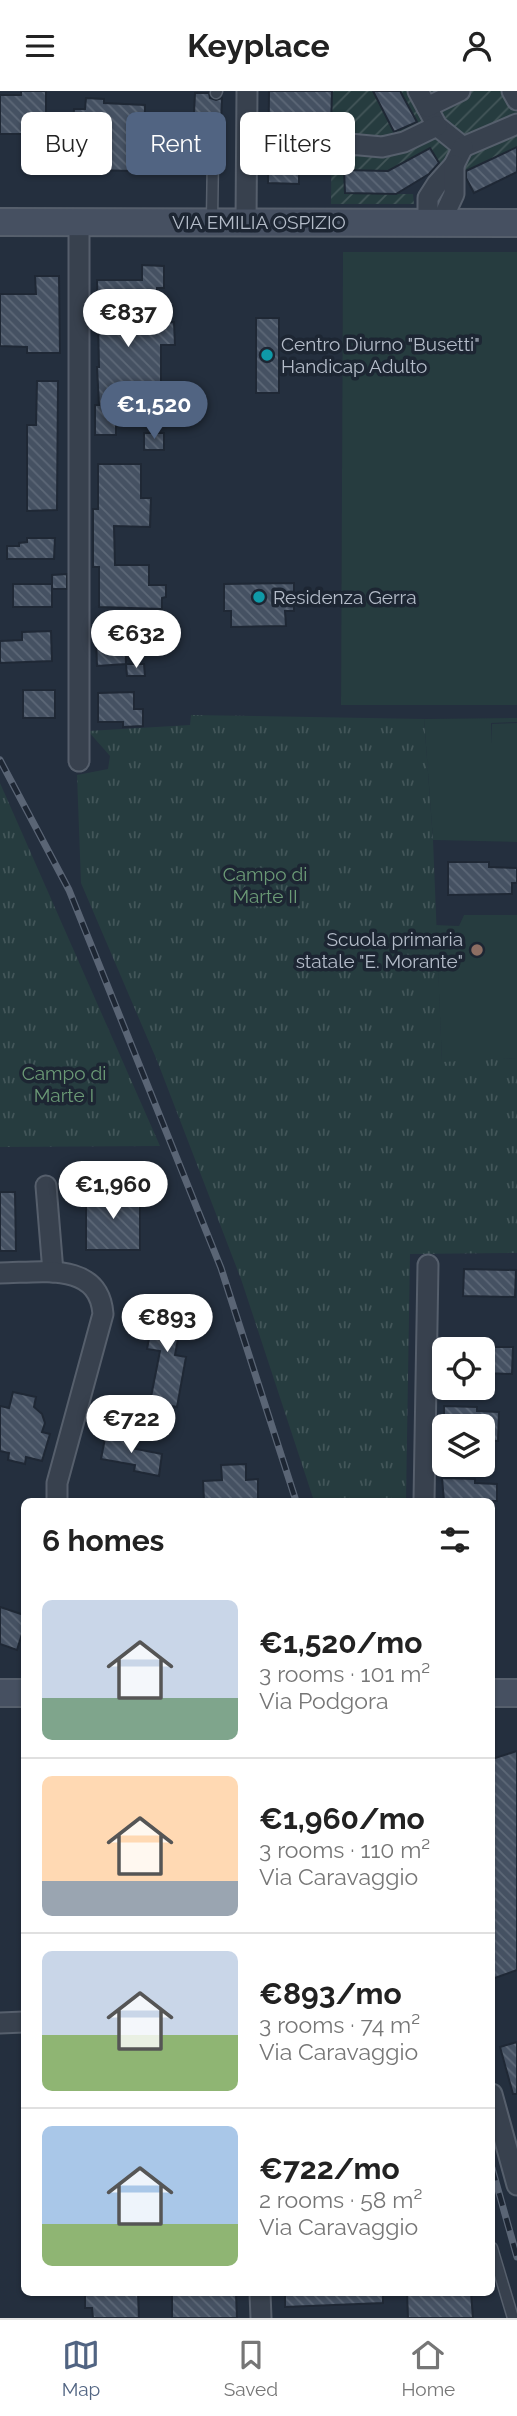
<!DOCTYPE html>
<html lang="en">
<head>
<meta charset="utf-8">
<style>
  body { margin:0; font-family:Raleway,sans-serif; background:#f2f2f2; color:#222; height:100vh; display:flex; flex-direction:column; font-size:26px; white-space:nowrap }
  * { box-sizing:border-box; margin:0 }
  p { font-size:23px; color:#767676 }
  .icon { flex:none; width:38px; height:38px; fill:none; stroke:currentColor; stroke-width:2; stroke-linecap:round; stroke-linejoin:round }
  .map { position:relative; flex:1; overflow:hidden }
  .details { position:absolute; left:21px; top:1407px; width:474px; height:798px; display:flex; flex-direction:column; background:#fff; border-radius:10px; box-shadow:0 2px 5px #0004 }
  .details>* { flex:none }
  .banner { position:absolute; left:21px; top:21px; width:476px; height:63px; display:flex; gap:14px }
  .controls { position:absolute; left:432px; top:1246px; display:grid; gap:14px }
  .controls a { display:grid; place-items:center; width:63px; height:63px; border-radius:10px; background:#fff; box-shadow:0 2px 5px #0004; font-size:35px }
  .price { position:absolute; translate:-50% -60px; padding:0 16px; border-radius:24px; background:#fff; color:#222; font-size:23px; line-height:46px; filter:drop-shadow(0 2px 4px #0008) }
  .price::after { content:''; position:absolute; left:50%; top:42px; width:21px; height:16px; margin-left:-10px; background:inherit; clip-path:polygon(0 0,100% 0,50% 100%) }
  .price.active { background:#516482; color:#fff }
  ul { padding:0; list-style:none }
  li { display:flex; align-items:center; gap:21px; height:175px; padding:0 21px }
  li+li { border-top:2px solid #e0e0e0 }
  li span { display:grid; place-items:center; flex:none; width:196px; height:140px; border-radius:10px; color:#555 }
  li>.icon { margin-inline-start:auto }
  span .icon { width:84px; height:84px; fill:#fffc; stroke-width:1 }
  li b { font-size:30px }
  h2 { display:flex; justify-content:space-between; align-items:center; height:84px; padding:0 21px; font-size:30px }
  .pill { padding:0 24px; border-radius:10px; background:#fff; box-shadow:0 2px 5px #0004; font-size:24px; line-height:63px }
  .pill.active { background:#516482; color:#fff }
  header { display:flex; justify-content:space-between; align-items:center; height:91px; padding:0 21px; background:#fff; font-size:32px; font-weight:700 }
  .tab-bar { display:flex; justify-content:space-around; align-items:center; height:98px; border-top:2px solid #e0e0e0; background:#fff; font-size:19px; color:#767676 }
  .tab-bar a { display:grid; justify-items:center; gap:4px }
  .tab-bar .active { color:#516482 }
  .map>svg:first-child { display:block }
  .grass { fill:#263c3f }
  .park { fill:url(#park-tufts) }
  .garden { fill:url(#garden-furrows) }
  .building { fill:url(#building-back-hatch); stroke:#1f2835; stroke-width:2 }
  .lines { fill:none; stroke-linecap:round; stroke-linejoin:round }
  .service-casing { stroke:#565f6c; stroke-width:13 }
  .minor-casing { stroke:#565f6c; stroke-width:23 }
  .secondary-casing { stroke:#565f6c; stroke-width:30 }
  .service { stroke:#38414e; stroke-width:10 }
  .minor { stroke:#38414e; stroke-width:19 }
  .secondary { stroke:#465061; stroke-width:26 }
  .rail-casing { stroke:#5a6575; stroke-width:7 }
  .rail { stroke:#1d2633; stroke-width:4.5; stroke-dasharray:13; stroke-linecap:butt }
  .culture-dot { fill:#0f9aa8; stroke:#1d2633; stroke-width:2.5 }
  .education-dot { fill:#8d6e63; stroke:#1d2633; stroke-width:2.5 }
  .labels { text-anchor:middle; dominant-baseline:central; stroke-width:7; stroke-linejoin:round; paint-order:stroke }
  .street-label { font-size:19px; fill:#b4bcc9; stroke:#1d2633 }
  .poi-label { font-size:19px; fill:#b4bcc9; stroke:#1d2633; text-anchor:start }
  .park-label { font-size:19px; fill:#6b9a76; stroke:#1d2633 }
</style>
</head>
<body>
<header><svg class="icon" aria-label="menu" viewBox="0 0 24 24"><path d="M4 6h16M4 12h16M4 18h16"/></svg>Keyplace<svg class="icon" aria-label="person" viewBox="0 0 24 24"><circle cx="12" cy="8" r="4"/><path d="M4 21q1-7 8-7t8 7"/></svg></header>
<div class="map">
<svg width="517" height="2227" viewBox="0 0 517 2227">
  <defs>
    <pattern id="park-tufts" width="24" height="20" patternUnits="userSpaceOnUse" patternTransform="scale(1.75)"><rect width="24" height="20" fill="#263c3f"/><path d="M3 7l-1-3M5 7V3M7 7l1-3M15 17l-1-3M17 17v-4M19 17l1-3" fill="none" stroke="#435659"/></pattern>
    <pattern id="garden-furrows" width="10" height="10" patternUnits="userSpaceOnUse" patternTransform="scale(1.75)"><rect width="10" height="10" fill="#263c3f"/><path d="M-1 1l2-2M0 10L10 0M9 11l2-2" fill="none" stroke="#435659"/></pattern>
    <pattern id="building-back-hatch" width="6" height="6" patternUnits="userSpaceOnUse" patternTransform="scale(1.75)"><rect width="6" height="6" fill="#455162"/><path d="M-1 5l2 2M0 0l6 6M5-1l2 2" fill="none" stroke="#5d6877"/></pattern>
  </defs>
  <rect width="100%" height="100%" fill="#242f3e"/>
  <!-- grass -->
  <g class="grass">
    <polygon points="343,161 517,161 517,614 341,614"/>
    <polygon points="517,627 517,631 491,632 492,653 492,633 517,632 517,751 433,749 424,628"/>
    <polygon points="464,824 517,824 517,967 442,972 436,834 459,835"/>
  </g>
  <!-- park -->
  <g class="park">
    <polygon points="191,624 424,628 433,749 442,971 517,967 517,1162 410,1163 406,1410 314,1410 241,1188 158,972 81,792 77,684 108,678 110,665 88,640 190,634"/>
    <polygon points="0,692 160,1055 0,1056"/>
  </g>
  <!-- garden -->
  <polygon class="garden" points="332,0 517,0 517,60 510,59 464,81 442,76 430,57 396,103 413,103 414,113 331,113"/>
  <!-- building -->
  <g class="building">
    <polygon points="21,0 46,0 46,27 29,26 29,43 0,43 0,4 21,4"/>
    <polygon points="269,0 332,0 331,38 322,37 321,68 299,68 299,93 268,92"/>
    <polygon points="373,0 400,0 417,31 394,41"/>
    <polygon points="195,2 209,2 210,7 216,9 222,7 220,60 212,56 206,62 192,62"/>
    <polygon points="86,7 104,8 104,12 145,14 144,74 133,74 132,80 89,79 84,77 72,60 74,18 85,18"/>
    <polygon points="517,56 517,81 474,102 466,87 466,80"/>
    <polygon points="430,57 439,72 429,83 396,103 345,102 344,79 388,80"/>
    <polygon points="142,174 164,175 164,197 157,197 157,208 126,207 126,232 174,231 175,254 161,254 161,298 149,299 149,319 116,319 116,344 95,344 95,314 99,314 97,276 99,276 97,189 142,189"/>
    <polygon points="35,185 59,185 60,262 27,262 27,256 0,255 0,203 36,203"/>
    <rect x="256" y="227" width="23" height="75"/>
    <polygon points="37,290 58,290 57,419 27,420 27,334 36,334"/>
    <rect x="144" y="342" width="20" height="17"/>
    <polygon points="98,373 141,373 141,407 151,407 150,436 114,435 115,474 149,474 149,494 166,494 166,506 162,507 162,518 99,516 99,476 93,476 93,418 98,418"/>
    <polygon points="27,447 55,447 54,468 7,468 7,455 19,455 19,452 27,451"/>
    <polygon points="67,483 67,498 52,498 52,484"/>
    <polygon points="294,492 294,520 285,520 286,535 231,536 231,520 224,520 224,493"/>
    <rect x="13" y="493" width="39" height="23"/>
    <polygon points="51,540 52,570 0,572 0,550 22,549 22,541"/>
    <polygon points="125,546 126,573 97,575 96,547"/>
    <polygon points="126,573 144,573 145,585 127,585"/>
    <rect x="23" y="599" width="32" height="28"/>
    <polygon points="134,601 134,618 143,618 143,635 123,636 123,631 98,631 98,602"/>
    <polygon points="448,771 489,771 489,776 517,777 517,792 512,792 512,803 448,804"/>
    <polygon points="86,1100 140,1101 140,1159 86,1159"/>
    <polygon points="0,1101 15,1101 16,1160 0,1160"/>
    <polygon points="464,1178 516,1179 515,1206 463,1205"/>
    <polygon points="156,1211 184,1216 175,1264 186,1266 177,1316 150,1311 160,1260 147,1258"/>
    <polygon points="483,1256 513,1256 512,1283 483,1282"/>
    <polygon points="13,1301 36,1306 34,1316 42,1323 45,1332 42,1341 50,1343 42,1370 26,1366 25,1373 8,1369 9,1362 0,1360 0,1315 9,1317"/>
    <polygon points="444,1315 477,1316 477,1320 499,1321 498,1350 483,1350 483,1335 446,1335 446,1331 444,1330"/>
    <polygon points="106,1342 133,1347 131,1357 162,1363 159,1385 134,1380 135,1374 101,1368"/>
    <polygon points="246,1373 246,1389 258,1388 258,1410 204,1410 203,1390 222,1389 221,1374"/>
    <polygon points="442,1387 475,1388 475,1392 497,1393 497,1410 444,1410"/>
    <polygon points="0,1516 24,1524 24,1543 22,1543 17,1559 0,1553"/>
    <polygon points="517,1660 517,1879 492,1888 492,1668"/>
    <polygon points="517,1951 517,2003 513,2003 500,1956"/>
    <polygon points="85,2202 138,2202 139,2227 93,2227 92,2217 85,2217"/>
    <polygon points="172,2202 236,2202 237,2227 172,2227"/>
    <polygon points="285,2202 383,2202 383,2212 285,2216"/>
    <polygon points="407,2202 471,2202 473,2227 408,2227"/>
  </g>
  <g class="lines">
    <!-- service casing -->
    <g class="service-casing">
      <g id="service">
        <polyline points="216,2 217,0"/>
        <polyline points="212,129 213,63"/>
        <polyline points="492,2157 513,2227"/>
      </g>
    </g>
    <!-- minor casing -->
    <g class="minor-casing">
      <g id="minor">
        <polyline points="418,0 437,35 463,56 517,33"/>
        <polyline points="512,0 517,9"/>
        <polyline points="427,16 460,0"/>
        <polyline points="338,52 382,56 404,51 437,35"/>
        <polyline points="246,131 247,0"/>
        <polyline points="428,131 428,107 437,93 454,74 463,56"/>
        <polyline points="441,131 454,103 454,74"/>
        <polyline points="79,670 79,130"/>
        <polyline points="46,1095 53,1181"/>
        <path d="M0,1182C38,1182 99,1169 103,1223L57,1392V1410"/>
        <polyline points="424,1410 428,1174"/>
        <polyline points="0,1932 24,1931"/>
        <polyline points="492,2003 517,2094"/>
        <polyline points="260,2202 261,2227"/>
      </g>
    </g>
    <!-- secondary casing -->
    <g class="secondary-casing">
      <g id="secondary">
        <polyline points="0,131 517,132"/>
        <polyline points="0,1602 24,1602"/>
        <polyline points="492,1602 517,1602"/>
      </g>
    </g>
    <!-- service -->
    <use href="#service" class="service"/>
    <!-- minor -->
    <use href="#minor" class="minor"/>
    <!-- secondary -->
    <use href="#secondary" class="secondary"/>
    <!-- rail casing -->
    <g class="rail-casing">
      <g id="rail">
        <polyline points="0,669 69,799 221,1177 296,1410"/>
        <polyline points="492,2077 517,2166"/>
      </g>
    </g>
    <!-- rail -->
    <use href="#rail" class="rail"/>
  </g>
  <!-- markers -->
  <g class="culture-dot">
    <circle cx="267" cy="264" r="7"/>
    <circle cx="259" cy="506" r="7"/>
  </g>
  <circle class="education-dot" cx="477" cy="859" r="7"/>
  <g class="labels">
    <!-- street labels -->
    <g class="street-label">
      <text x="259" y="131">VIA EMILIA OSPIZIO</text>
    </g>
    <!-- poi labels -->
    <g class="poi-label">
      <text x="281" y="253">Centro Diurno "Busetti"<tspan x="281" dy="22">Handicap Adulto</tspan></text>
      <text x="273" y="506">Residenza Gerra</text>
      <text x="463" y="848" text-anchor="end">Scuola primaria<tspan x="463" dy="22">statale "E. Morante"</tspan></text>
    </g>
    <!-- park labels -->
    <g class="park-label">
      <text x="265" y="783">Campo di<tspan x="265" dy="22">Marte II</tspan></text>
      <text x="64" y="982">Campo di<tspan x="64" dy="22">Marte I</tspan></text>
    </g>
  </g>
</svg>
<div class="controls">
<a><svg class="icon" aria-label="locate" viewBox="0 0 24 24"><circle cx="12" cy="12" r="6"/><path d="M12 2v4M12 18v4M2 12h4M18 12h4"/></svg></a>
<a><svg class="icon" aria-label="layers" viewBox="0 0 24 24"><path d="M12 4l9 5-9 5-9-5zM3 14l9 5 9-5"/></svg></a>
</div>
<b class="price" style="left:128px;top:258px">€837</b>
<b class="price active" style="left:154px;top:350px">€1,520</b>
<b class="price" style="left:136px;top:579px">€632</b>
<b class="price" style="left:113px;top:1130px">€1,960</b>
<b class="price" style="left:167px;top:1263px">€893</b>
<b class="price" style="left:131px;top:1364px">€722</b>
<div class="banner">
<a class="pill">Buy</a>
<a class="pill active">Rent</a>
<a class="pill">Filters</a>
</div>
<section class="details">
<h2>6 homes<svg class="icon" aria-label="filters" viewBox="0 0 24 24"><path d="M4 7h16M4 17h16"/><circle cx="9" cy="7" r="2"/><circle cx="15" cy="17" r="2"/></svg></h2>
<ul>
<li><span style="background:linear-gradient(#c9d6e8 70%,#7fa58c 0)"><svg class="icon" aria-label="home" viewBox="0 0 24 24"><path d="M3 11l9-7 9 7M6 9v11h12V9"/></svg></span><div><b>€1,520/mo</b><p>3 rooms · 101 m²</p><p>Via Podgora</p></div></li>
<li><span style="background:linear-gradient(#ffd9b3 75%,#9aa5b1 0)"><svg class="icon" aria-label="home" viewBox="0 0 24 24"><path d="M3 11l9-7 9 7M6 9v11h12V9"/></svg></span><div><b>€1,960/mo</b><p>3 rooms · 110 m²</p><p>Via Caravaggio</p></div></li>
<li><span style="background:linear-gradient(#c9d6e8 60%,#8fb573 0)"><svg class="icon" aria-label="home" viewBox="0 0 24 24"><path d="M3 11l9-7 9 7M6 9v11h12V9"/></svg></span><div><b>€893/mo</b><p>3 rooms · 74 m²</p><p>Via Caravaggio</p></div></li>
<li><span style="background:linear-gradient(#a9c7e8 70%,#8fb573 0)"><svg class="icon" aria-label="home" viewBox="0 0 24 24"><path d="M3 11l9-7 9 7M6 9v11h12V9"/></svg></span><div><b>€722/mo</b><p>2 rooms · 58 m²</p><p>Via Caravaggio</p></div></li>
</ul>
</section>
</div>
<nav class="tab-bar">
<a class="active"><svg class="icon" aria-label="map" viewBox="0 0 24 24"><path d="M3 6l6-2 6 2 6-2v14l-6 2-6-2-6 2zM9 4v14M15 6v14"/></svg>Map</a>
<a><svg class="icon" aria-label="saved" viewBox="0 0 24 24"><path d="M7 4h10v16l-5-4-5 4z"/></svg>Saved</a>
<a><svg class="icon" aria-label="home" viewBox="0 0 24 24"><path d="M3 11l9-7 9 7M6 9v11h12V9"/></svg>Home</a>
</nav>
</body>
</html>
